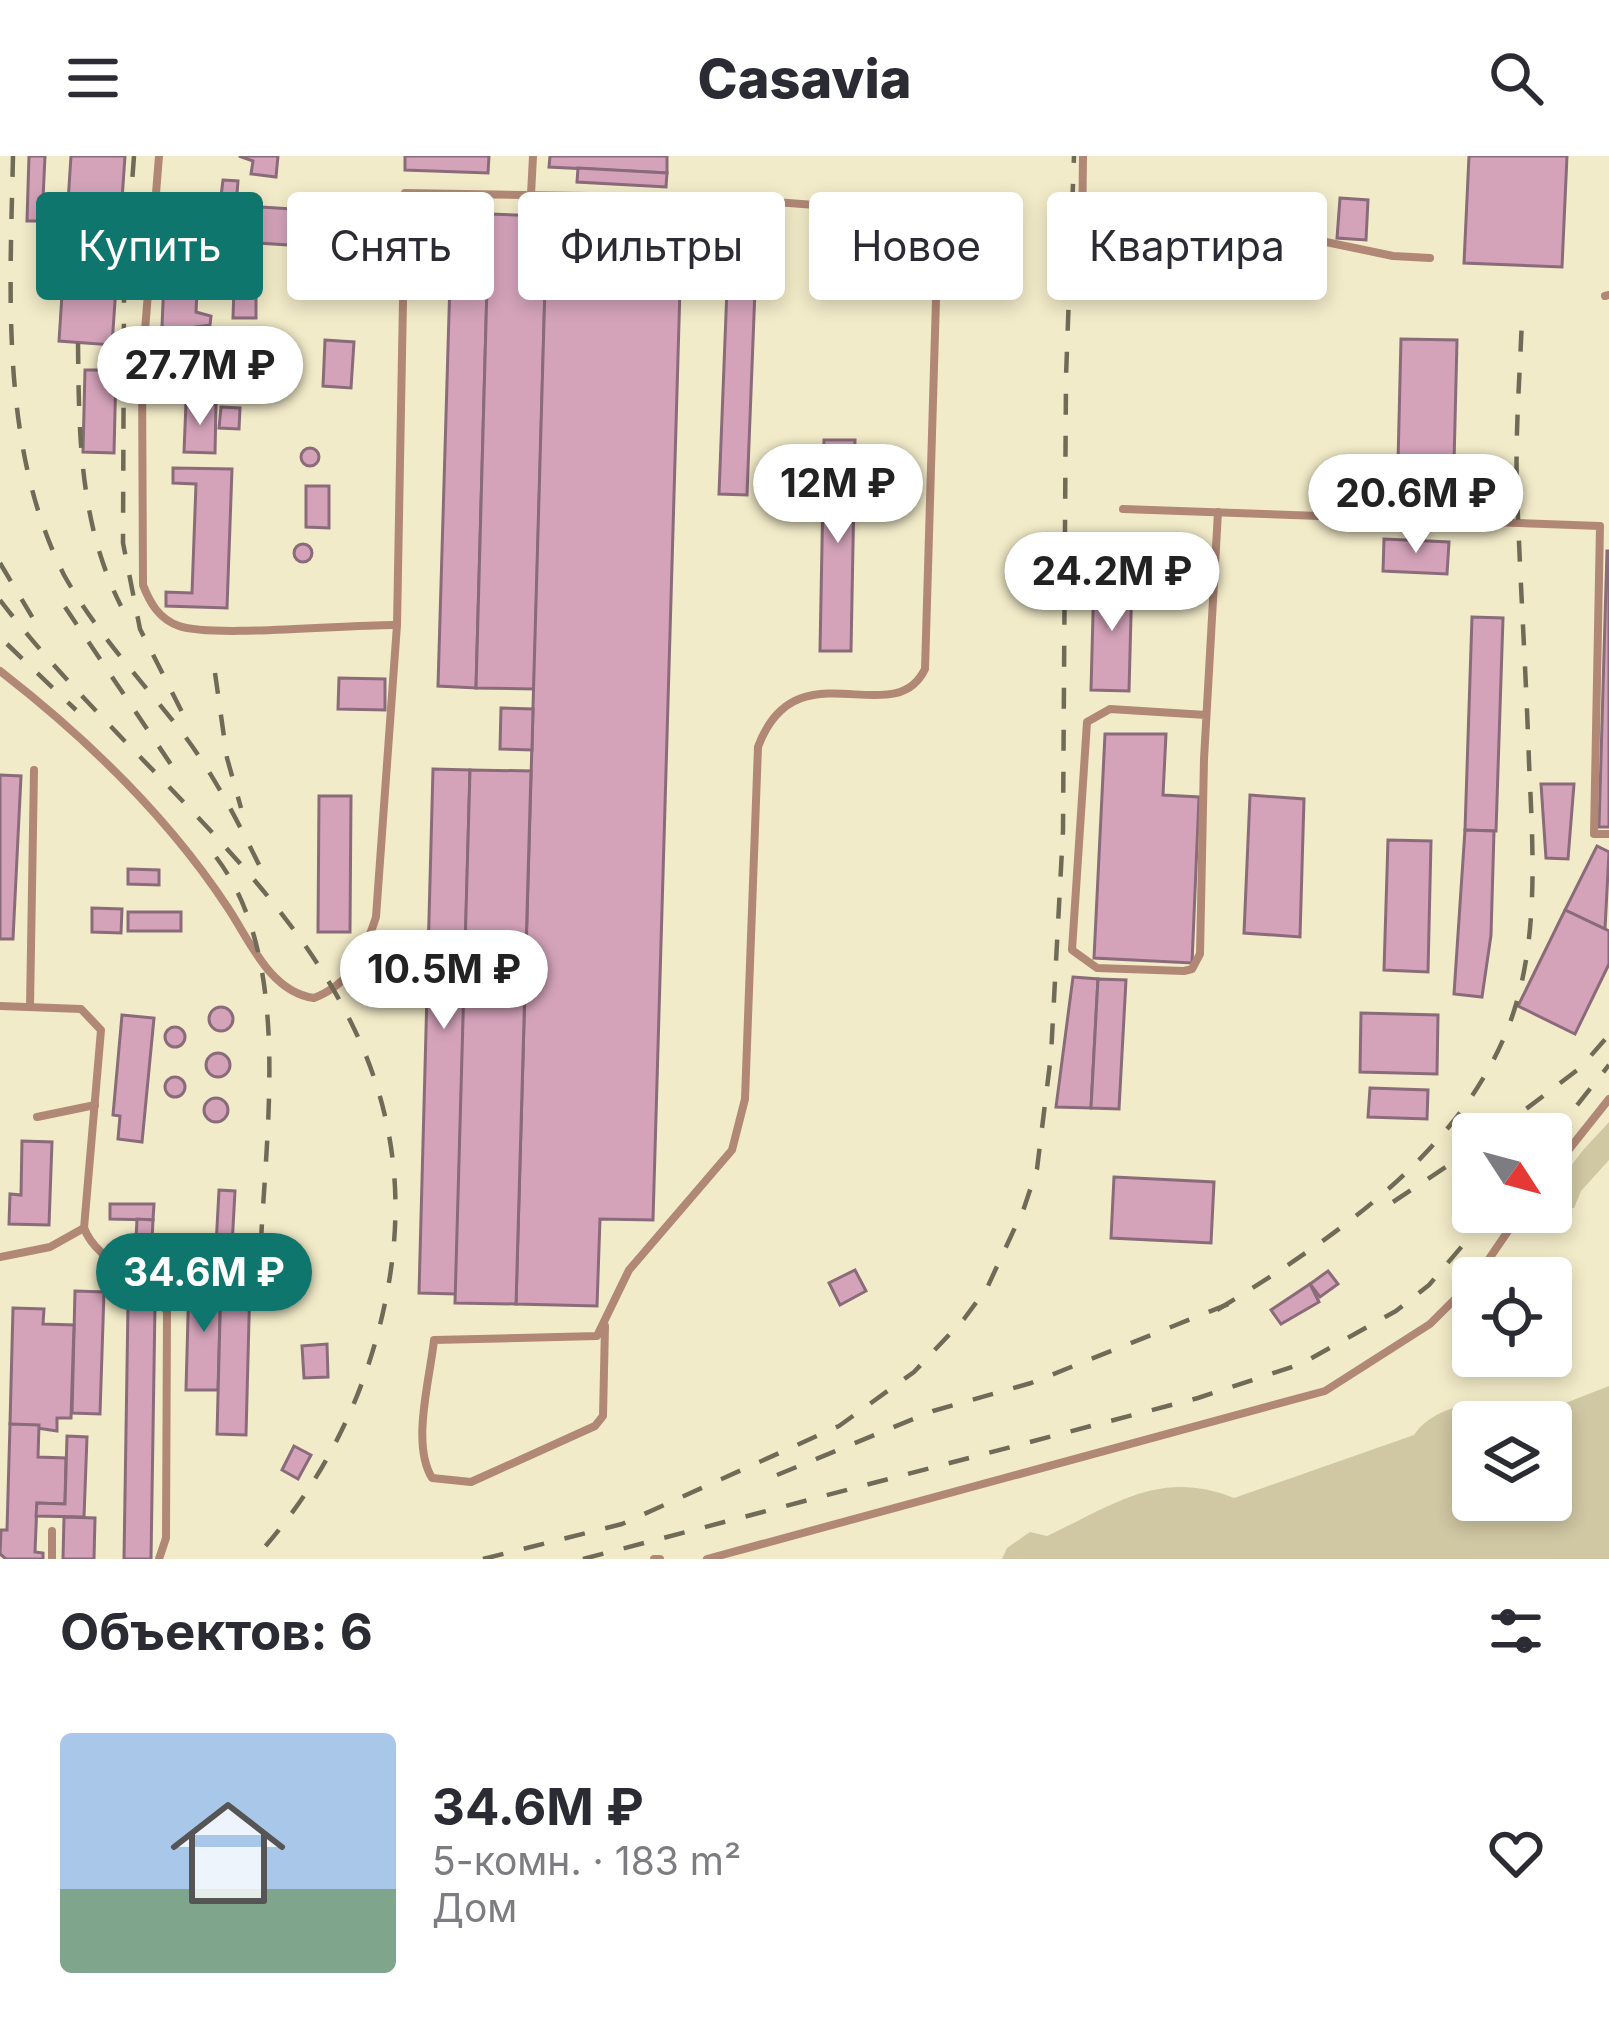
<!DOCTYPE html>
<html lang="ru">
<head>
<meta charset="utf-8">
<style>
  body { margin:0; font-family:Inter,sans-serif; background:#f2f2f3; color:#2b2b33; height:100vh; display:flex; flex-direction:column; font-size:45px; white-space:nowrap }
  * { box-sizing:border-box; margin:0 }
  p { font-size:39px; color:#7c7c81 }
  .icon { flex:none; width:66px; height:66px; fill:none; stroke:currentColor; stroke-width:2; stroke-linecap:round; stroke-linejoin:round }
  .map { position:relative; height:1403px; overflow:hidden }
  .drawer { display:flex; flex-direction:column; background:#fff; flex:1 }
  .drawer>* { flex:none }
  .guide { position:absolute; left:36px; top:36px; width:1539px; height:108px; display:flex; gap:24px }
  .needle { width:78px; rotate:126deg }
  .controls { position:absolute; left:1452px; top:957px; display:grid; gap:24px }
  .controls a { display:grid; place-items:center; width:120px; height:120px; border-radius:12px; background:#fff; box-shadow:0 6px 18px #0003; font-size:60px }
  .price { position:absolute; translate:-50% -102px; padding:0 27px; border-radius:42px; background:#fff; color:#222; font-size:39px; line-height:78px; filter:drop-shadow(0 3px 6px #0008) }
  .price::after { content:''; position:absolute; left:50%; top:72px; width:36px; height:27px; margin-left:-18px; background:inherit; clip-path:polygon(0 0,100% 0,50% 100%) }
  .price.selected { background:#0f766e; color:#fff }
  ul { padding:0; list-style:none }
  li { display:flex; align-items:center; gap:36px; height:300px; padding:0 60px }
  li+li { border-top:3px solid #e1e1e2 }
  li span { display:grid; place-items:center; flex:none; width:336px; height:240px; border-radius:12px; color:#555 }
  li>.icon { margin-inline-start:auto }
  span .icon { width:144px; height:144px; fill:#fffc; stroke-width:1 }
  li b { font-size:51px }
  h2 { display:flex; justify-content:space-between; align-items:center; height:144px; padding:0 60px; font-size:51px }
  .pill { padding:0 42px; border-radius:12px; background:#fff; box-shadow:0 6px 18px #0003; font-size:42px; line-height:108px }
  .pill.selected { background:#0f766e; color:#fff }
  header { display:flex; justify-content:space-between; align-items:center; height:156px; padding:0 60px; background:#fff; font-size:54px; font-weight:800 }
  .map>svg:first-child { display:block }
  .green { fill:#d0c8a3; fill-rule:evenodd }
  .building { fill:#d4a3ba; stroke:#8a6b7a; stroke-width:3 }
  .lines { fill:none; stroke-linecap:round; stroke-linejoin:round }
  .lane { stroke:#b18876; stroke-width:8 }
  .rail { stroke:#6f6b57; stroke-width:4.5; stroke-dasharray:21 21; stroke-linecap:butt }
</style>
</head>
<body>
<header><svg class="icon" aria-label="menu" viewBox="0 0 24 24"><path d="M4 6h16M4 12h16M4 18h16"/></svg>Casavia<svg class="icon" aria-label="search" viewBox="0 0 24 24"><circle cx="10" cy="10" r="6"/><path d="M15 15l6 6"/></svg></header>
<div class="map">
<svg width="1609" height="1403" viewBox="0 0 1609 1403">
  <rect width="100%" height="100%" fill="#f2ebc9"/>
  <!-- green -->
  <g class="green">
    <path d="M1609,966V1004L1581,1035L1574,1052H1564C1548,1024 1591,987 1609,966Z"/>
    <path d="M1609,1230V1403H1002L1007,1392L1030,1376L1047,1380C1113,1349 1161,1312 1234,1342L1414,1279C1438,1243 1503,1240 1540,1257ZM1473,1266H1551V1344H1473Z"/>
  </g>
  <!-- building -->
  <g class="building">
    <polygon points="29,0 45,0 42,65 27,65"/>
    <polygon points="71,0 125,0 112,189 59,185"/>
    <polygon points="239,0 278,0 276,21 251,18 253,5"/>
    <polygon points="405,0 489,0 488,17 405,14"/>
    <polygon points="550,0 667,0 667,17 549,11"/>
    <polygon points="1469,0 1567,0 1562,111 1464,107"/>
    <polygon points="578,12 667,17 666,31 577,26"/>
    <polygon points="223,24 238,25 236,50 220,48"/>
    <polygon points="1340,42 1368,44 1366,84 1337,82"/>
    <polygon points="368,45 393,45 392,88 367,87"/>
    <polygon points="167,51 260,57 259,71 193,67 192,76 179,75 179,66 166,65"/>
    <polygon points="261,51 338,56 335,92 258,87"/>
    <polygon points="452,57 489,58 476,532 438,530"/>
    <polygon points="489,58 547,60 534,533 476,532"/>
    <polygon points="547,60 682,63 653,1064 600,1063 597,1150 516,1148"/>
    <polygon points="729,81 757,82 747,339 719,338"/>
    <polygon points="165,100 205,102 204,115 198,114 196,156 211,160 210,169 195,171 194,195 161,194"/>
    <polygon points="321,107 354,108 354,133 320,132"/>
    <polygon points="234,131 256,131 256,162 233,162"/>
    <polygon points="1401,183 1457,184 1453,348 1397,347"/>
    <polygon points="325,184 354,186 351,232 323,230"/>
    <polygon points="85,214 116,214 114,297 83,296"/>
    <polygon points="186,247 216,248 215,297 184,296"/>
    <polygon points="221,251 240,252 239,273 219,272"/>
    <polygon points="824,284 855,284 851,495 820,495"/>
    <circle cx="310" cy="301" r="9"/>
    <polygon points="173,312 232,313 227,452 166,450 166,436 192,437 196,328 173,327"/>
    <polygon points="306,330 329,330 329,372 306,371"/>
    <polygon points="1384,383 1449,386 1447,418 1383,415"/>
    <circle cx="303" cy="397" r="9"/>
    <polygon points="1607,395 1609,395 1609,671 1599,671"/>
    <polygon points="1094,421 1132,422 1129,535 1091,534"/>
    <polygon points="1472,461 1503,462 1496,675 1465,674"/>
    <polygon points="339,522 385,523 385,554 338,553"/>
    <polygon points="501,552 533,553 532,594 500,593"/>
    <polygon points="1105,578 1166,578 1163,639 1199,641 1192,807 1094,802"/>
    <polygon points="433,613 470,614 456,1138 419,1137"/>
    <polygon points="470,614 531,615 516,1148 455,1147"/>
    <polygon points="0,619 21,620 13,783 0,783"/>
    <polygon points="1541,628 1574,628 1568,703 1546,702"/>
    <polygon points="1250,639 1304,643 1300,781 1244,777"/>
    <polygon points="319,640 351,640 350,776 318,776"/>
    <polygon points="1465,674 1494,675 1491,779 1482,841 1454,838"/>
    <polygon points="1388,684 1431,685 1428,816 1384,814"/>
    <polygon points="1597,690 1609,696 1605,773 1565,754"/>
    <polygon points="128,713 159,714 159,729 128,728"/>
    <polygon points="92,752 122,753 121,777 92,776"/>
    <polygon points="1565,754 1609,775 1609,808 1575,878 1518,850"/>
    <rect x="128" y="756" width="53" height="19"/>
    <polygon points="1073,821 1098,823 1091,952 1056,951"/>
    <polygon points="1098,823 1126,824 1119,953 1091,952"/>
    <circle cx="221" cy="863" r="12"/>
    <polygon points="1361,857 1438,859 1437,918 1360,916"/>
    <polygon points="122,859 154,862 142,986 118,983 120,960 113,959"/>
    <circle cx="175" cy="881" r="10"/>
    <circle cx="218" cy="909" r="12"/>
    <circle cx="175" cy="931" r="10"/>
    <polygon points="1370,932 1428,934 1427,963 1368,961"/>
    <circle cx="216" cy="954" r="12"/>
    <polygon points="22,985 52,986 49,1069 9,1068 10,1038 21,1039"/>
    <polygon points="1114,1021 1214,1026 1211,1087 1111,1082"/>
    <polygon points="219,1034 235,1035 232,1090 216,1090"/>
    <polygon points="110,1048 154,1048 153,1064 110,1063"/>
    <polygon points="137,1063 153,1064 151,1105 135,1104"/>
    <polygon points="855,1114 866,1135 840,1149 829,1127"/>
    <polygon points="1328,1115 1338,1128 1320,1141 1310,1128"/>
    <polygon points="189,1124 221,1124 218,1234 186,1234"/>
    <polygon points="221,1124 250,1125 246,1279 217,1278"/>
    <polygon points="1310,1128 1319,1146 1281,1168 1271,1154"/>
    <polygon points="75,1135 104,1136 100,1258 72,1257"/>
    <polygon points="128,1149 155,1149 151,1403 124,1403"/>
    <polygon points="13,1152 44,1153 43,1168 74,1169 71,1262 57,1262 57,1275 10,1268"/>
    <polygon points="327,1188 328,1221 304,1222 302,1190"/>
    <polygon points="10,1268 39,1269 38,1301 66,1302 65,1348 37,1347 35,1396 43,1397 43,1403 6,1403 0,1398 1,1374 7,1374"/>
    <polygon points="67,1280 87,1281 84,1361 36,1360 37,1347 65,1348"/>
    <polygon points="294,1290 311,1299 298,1323 282,1314"/>
    <polygon points="64,1361 95,1362 94,1403 63,1403"/>
  </g>
  <g class="lines">
    <!-- lane -->
    <g class="lane">
      <path d="M159,0L142,212L143,429C150,447 159,463 179,470C212,482 350,468 397,469"/>
      <polyline points="531,39 533,0"/>
      <polyline points="1222,76 1278,76 1393,100 1430,102"/>
      <polyline points="1082,84 1083,0"/>
      <polyline points="1605,140 1609,139"/>
      <polyline points="1123,353 1600,370 1594,678 1609,678"/>
      <path d="M0,515C85,581 169,662 228,752C250,785 270,836 314,842C352,827 364,798 376,761L397,469L405,37L720,42L855,52L878,59L908,79L928,108L936,144L925,513C894,578 796,488 758,591L745,943L732,994L629,1114L597,1180L434,1184C430,1223 411,1288 432,1322L471,1326L595,1270L603,1260L605,1170"/>
      <polyline points="1206,559 1110,553 1087,566 1072,794 1097,812 1184,815 1192,813 1200,798 1204,603 1218,356"/>
      <path d="M0,850L81,853L101,874L84,1072C99,1111 150,1116 167,1156L166,1382L159,1403"/>
      <polyline points="30,851 34,614"/>
      <polyline points="37,961 95,949"/>
      <polyline points="1551,1016 1609,943"/>
      <polyline points="0,1101 50,1091 84,1072"/>
      <polyline points="1476,1122 1521,1056"/>
      <polyline points="52,1403 52,1375"/>
      <polyline points="654,1403 660,1403"/>
      <polyline points="707,1403 1325,1235 1430,1168 1473,1125"/>
    </g>
    <!-- rail -->
    <g class="rail">
      <path d="M13,0C10,139 0,292 64,419C97,478 143,526 184,579C217,623 241,672 265,721"/>
      <polyline points="134,0 124,138 123,387 140,473 188,568"/>
      <path d="M78,187C79,278 79,367 121,450"/>
      <polyline points="0,407 34,464"/>
      <path d="M0,444C165,661 448,821 387,1137C368,1237 323,1328 254,1403"/>
      <polyline points="65,451 172,610"/>
      <polyline points="7,488 76,554"/>
      <polyline points="215,517 227,602 241,652"/>
      <path d="M216,701C301,813 259,1007 259,1144"/>
      <polyline points="1493,978 1580,912 1609,879"/>
      <polyline points="1551,982 1609,909"/>
      <polyline points="1393,1046 1473,993"/>
      <path d="M1217,1154C1325,1088 1450,1005 1503,884C1541,798 1533,697 1529,606C1526,515 1520,425 1517,334C1515,277 1520,219 1522,161"/>
      <polyline points="777,1319 933,1255 1031,1227 1231,1147"/>
      <polyline points="483,1403 622,1368 839,1270 914,1216 964,1163 987,1132 1024,1052 1037,1013 1051,899 1063,675 1066,221 1074,0"/>
      <polyline points="583,1403 1198,1242 1301,1208 1396,1155 1429,1129 1491,1056"/>
    </g>
  </g>
</svg>
<div class="controls">
<a><svg class="needle" viewBox="-14 -14 28 28"><path d="M0-13l5 13h-10z" fill="#e53935"/><path d="M0 13l5-13h-10z" fill="#7c7c81"/></svg></a>
<a><svg class="icon" aria-label="locate" viewBox="0 0 24 24"><circle cx="12" cy="12" r="6"/><path d="M12 2v4M12 18v4M2 12h4M18 12h4"/></svg></a>
<a><svg class="icon" aria-label="layers" viewBox="0 0 24 24"><path d="M12 4l9 5-9 5-9-5zM3 14l9 5 9-5"/></svg></a>
</div>
<b class="price" style="left:200px;top:272px">27.7M ₽</b>
<b class="price" style="left:838px;top:390px">12M ₽</b>
<b class="price" style="left:1416px;top:400px">20.6M ₽</b>
<b class="price" style="left:1112px;top:478px">24.2M ₽</b>
<b class="price" style="left:444px;top:876px">10.5M ₽</b>
<b class="price selected" style="left:204px;top:1179px">34.6M ₽</b>
<div class="guide">
<a class="pill selected">Купить</a>
<a class="pill">Снять</a>
<a class="pill">Фильтры</a>
<a class="pill">Новое</a>
<a class="pill">Квартира</a>
</div>
</div>
<section class="drawer">
<h2>Объектов: 6<svg class="icon" aria-label="filters" viewBox="0 0 24 24"><path d="M4 7h16M4 17h16"/><circle cx="9" cy="7" r="2"/><circle cx="15" cy="17" r="2"/></svg></h2>
<ul>
<li><span style="background:linear-gradient(#a9c7e8 65%,#7fa58c 0)"><svg class="icon" aria-label="home" viewBox="0 0 24 24"><path d="M3 11l9-7 9 7M6 9v11h12V9"/></svg></span><div><b>34.6M ₽</b><p>5-комн. · 183 m²</p><p>Дом</p></div><svg class="icon" aria-label="heart" viewBox="0 0 24 24"><path d="M12 20l-8-8c-3-5 5-10 8-4 3-6 11-1 8 4z"/></svg></li>
</ul>
</section>
</body>
</html>
